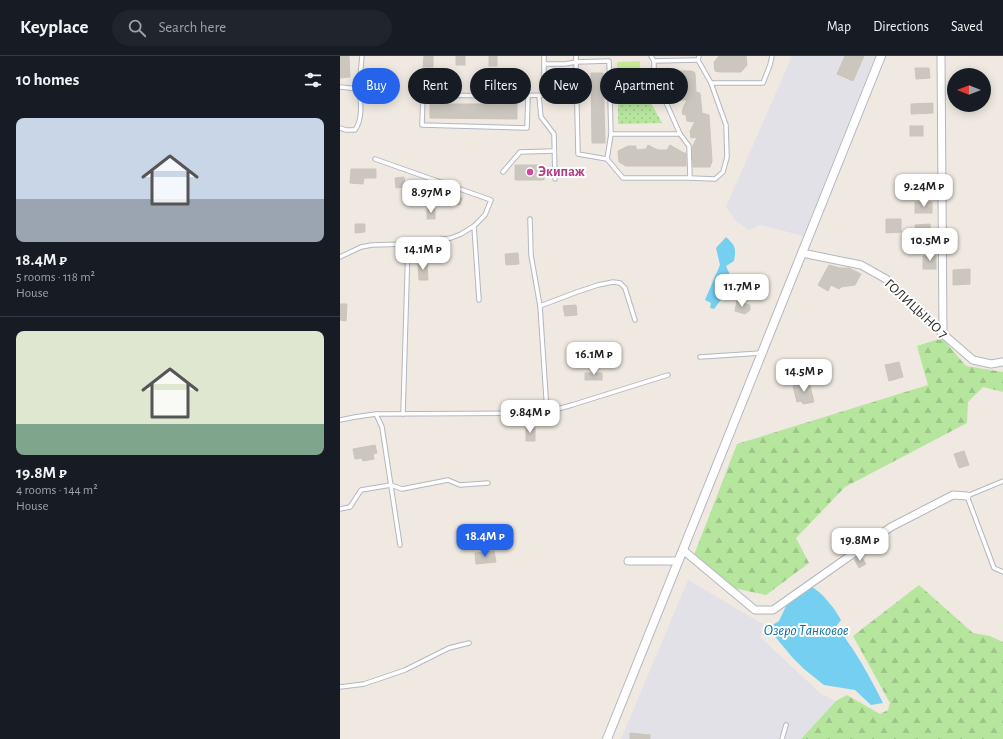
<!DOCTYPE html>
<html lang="en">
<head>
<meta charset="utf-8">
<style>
  body { margin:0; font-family:"Alegreya Sans",sans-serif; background:#20242c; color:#f1f3f6; height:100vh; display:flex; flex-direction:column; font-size:15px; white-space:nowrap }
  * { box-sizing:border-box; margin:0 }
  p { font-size:13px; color:#9ea1a6 }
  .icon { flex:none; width:22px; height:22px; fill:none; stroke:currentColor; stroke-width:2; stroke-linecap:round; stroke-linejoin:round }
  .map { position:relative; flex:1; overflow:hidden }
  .panel { display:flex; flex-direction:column; background:#171b24; width:340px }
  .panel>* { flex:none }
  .top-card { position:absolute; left:12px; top:12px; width:380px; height:36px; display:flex; gap:8px }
  .needle { width:26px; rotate:270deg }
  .tools { position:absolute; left:607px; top:12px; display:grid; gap:8px }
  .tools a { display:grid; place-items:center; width:44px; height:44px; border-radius:50%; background:#171b24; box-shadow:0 2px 10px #0003; font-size:20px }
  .price { position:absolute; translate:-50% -34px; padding:0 9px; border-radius:8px; background:#fff; color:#222; font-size:13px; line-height:26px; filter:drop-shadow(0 1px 2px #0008) }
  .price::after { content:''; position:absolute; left:50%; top:24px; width:12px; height:9px; margin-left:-6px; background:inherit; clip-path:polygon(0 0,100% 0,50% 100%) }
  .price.active { background:#2563eb; color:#fff }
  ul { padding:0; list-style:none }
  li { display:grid; align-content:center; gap:8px; height:212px; padding:0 16px }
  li+li { border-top:1px solid #363941 }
  li span { display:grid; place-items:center; height:124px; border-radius:8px; color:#555 }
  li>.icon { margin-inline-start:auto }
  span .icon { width:72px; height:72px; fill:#fffc; stroke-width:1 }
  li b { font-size:17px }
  h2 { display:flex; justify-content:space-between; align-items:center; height:48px; padding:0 16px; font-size:17px }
  .chip { padding:0 14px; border-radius:18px; background:#171b24; box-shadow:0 2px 10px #0003; font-size:14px; line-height:36px }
  .chip.active { background:#2563eb; color:#fff }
  header { display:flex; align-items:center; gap:24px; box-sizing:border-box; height:56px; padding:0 20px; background:#171b24; border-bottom:1px solid #363941 }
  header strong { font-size:19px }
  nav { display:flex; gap:22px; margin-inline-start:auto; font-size:14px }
  .search { width:280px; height:36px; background:#20242c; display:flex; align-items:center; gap:10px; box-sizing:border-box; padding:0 14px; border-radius:22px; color:#9ea1a6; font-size:15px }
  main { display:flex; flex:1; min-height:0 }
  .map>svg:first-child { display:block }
  .industrial { fill:#e3e1e8 }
  .forest { fill:url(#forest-firs) }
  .park { fill:url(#park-dots) }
  .pitch { fill:#c9ec9a }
  .water { fill:#75cff0 }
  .building { fill:#cbc7bf; stroke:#cbc5ba }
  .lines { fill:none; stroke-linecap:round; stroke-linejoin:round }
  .service-casing { stroke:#b4b7c1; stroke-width:5.5 }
  .minor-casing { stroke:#b4b7c1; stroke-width:9 }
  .tertiary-casing { stroke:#b4b7c1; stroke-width:10 }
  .service { stroke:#fff; stroke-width:3.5 }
  .minor { stroke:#fff; stroke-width:7 }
  .tertiary { stroke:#fff; stroke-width:8 }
  .hotel-dot { fill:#d1479c; stroke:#fff; stroke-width:1.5 }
  .labels { text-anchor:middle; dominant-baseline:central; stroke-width:4; stroke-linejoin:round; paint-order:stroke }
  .hotel-label { font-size:14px; font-weight:bold; fill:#b23c85; stroke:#fff; text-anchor:start }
  .street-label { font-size:14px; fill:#2e2e2e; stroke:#fff }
  .water-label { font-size:15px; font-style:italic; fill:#0d6fa3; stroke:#fff }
</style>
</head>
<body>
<header>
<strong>Keyplace</strong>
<div class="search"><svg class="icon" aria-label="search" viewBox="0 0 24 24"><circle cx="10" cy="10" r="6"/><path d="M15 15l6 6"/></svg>Search here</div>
<nav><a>Map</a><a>Directions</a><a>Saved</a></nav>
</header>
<main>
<section class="panel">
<h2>10 homes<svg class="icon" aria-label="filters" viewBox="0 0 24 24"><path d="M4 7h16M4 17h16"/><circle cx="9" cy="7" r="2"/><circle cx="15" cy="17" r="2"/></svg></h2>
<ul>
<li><span style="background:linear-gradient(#c9d6e8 65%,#9aa5b1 0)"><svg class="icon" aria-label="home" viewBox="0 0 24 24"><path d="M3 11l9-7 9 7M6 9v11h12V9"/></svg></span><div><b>18.4M ₽</b><p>5 rooms · 118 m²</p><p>House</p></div></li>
<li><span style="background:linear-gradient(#dfe7d0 75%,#7fa58c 0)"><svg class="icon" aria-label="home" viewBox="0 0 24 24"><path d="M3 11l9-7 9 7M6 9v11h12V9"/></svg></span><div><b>19.8M ₽</b><p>4 rooms · 144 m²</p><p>House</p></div></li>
</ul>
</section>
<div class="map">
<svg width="663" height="683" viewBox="0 0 663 683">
  <defs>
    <pattern id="forest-firs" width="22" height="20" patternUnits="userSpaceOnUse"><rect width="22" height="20" fill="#b6e59e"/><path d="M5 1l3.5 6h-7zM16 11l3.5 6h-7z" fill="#9dc588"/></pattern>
    <pattern id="park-dots" width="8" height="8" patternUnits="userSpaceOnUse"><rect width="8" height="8" fill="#b6e59e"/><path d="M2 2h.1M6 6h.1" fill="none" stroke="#9dc588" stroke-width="1.8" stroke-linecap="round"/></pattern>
  </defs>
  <rect width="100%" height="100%" fill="#efe9e1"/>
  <!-- industrial -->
  <g class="industrial">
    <polygon points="452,0 535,0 463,180 421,169 409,174 396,165 386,151"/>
    <polygon points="348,524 426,570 420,581 481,638 496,645 461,683 281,683"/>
  </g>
  <!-- forest -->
  <g class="forest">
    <polygon points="602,282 626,310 663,316 663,336 643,331 628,346 627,367 505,431 456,482 469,507 426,539 393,532 354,499 397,388 588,329 577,290"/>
    <polygon points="579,529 633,577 650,580 663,586 663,683 461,683 496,645 507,639 540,658 548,654 550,647 513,580"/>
  </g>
  <!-- park -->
  <polygon class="park" points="311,47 322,67 278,68 278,48"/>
  <!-- pitch -->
  <polygon class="pitch" points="300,5 301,46 278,47 277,6"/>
  <!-- water -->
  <g class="water">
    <path d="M386,181C396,190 396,193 394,205L386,210L390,219L387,229L385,242L380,245L374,253L370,252L371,247L365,244L380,209L376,192Z"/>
    <path d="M471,530C483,538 494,551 501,564L494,573L501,574C504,582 510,588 514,595C525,612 534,629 543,647L531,649L515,634L484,629L464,613L452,601L428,572L439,565L448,546Z"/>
  </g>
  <!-- building -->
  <g class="building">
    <polygon points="0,0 9,0 10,21 0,22"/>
    <polygon points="84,0 93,0 93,11 83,11"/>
    <rect x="116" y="0" width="9" height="9"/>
    <rect x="149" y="0" width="8" height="10"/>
    <polygon points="379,0 406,0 407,9 401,16 380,16 375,15 374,6"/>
    <polygon points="505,0 524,0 513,25 497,18"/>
    <polygon points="575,12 589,12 590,22 576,23"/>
    <polygon points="334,15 352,15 355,17 356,36 360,37 362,57 369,59 372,105 370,111 353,111 352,92 357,81 351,82 350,75 355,66 347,65 346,59 342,58 343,52 347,44 340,44 339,31 333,32 332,29 330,29 329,19 331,17"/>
    <polygon points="251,17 263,17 265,87 252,87"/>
    <rect x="219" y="25" width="11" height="12"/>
    <polygon points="593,47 593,57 571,58 571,48"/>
    <polygon points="90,48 177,48 177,63 90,62"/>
    <rect x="570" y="70" width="13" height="10"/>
    <polygon points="308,89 318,94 327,94 330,89 344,97 346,97 346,110 286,110 279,106 278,95 288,90 296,90 296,94 306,93"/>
    <polygon points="175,109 205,109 204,124 175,124"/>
    <polygon points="11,113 36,113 36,122 24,122 23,128 10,127"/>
    <polygon points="64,121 65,131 56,132 55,122"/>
    <polygon points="97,135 106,135 106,137 122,142 120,149 106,145 97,145"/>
    <rect x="575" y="146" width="17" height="11"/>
    <rect x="87" y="153" width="8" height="10"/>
    <polygon points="546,163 561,163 561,176 546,177"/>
    <polygon points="15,168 25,168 25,176 15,177"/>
    <polygon points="590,168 591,184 576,185 575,169"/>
    <polygon points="178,197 179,208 166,209 165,198"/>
    <rect x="583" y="200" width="13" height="13"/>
    <polygon points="87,206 88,224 79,224 78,207"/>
    <polygon points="489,209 500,212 509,212 521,218 515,229 501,231 499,233 491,229 488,235 478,229"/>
    <polygon points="630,213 630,228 613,229 613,214"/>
    <polygon points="397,245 410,249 410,254 405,258 395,255"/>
    <polygon points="0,248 7,248 6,265 0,264"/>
    <polygon points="236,249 237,259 225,260 223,250"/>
    <polygon points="559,306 563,321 549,325 545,309"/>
    <rect x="245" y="317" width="17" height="7"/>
    <polygon points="469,326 474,346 463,348 461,345 457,346 453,330"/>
    <rect x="186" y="372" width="9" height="13"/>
    <polygon points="35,389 37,397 33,398 34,403 23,405 22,402 15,403 13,393"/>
    <polygon points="624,395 629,409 619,412 614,398"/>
    <polygon points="154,495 156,506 136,508 135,497"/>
    <polygon points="520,499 526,508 519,512 514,503"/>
    <polygon points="290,677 310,679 310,683 290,683"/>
  </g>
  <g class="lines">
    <!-- service casing -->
    <g class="service-casing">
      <g id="service">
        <polyline points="204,0 204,8 225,8 236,6 238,98 267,103"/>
        <polyline points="236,0 236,6 269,5 271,78"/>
        <polyline points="311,0 314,5 358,4"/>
        <polyline points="359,0 358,4 371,27 423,27 430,9 432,0"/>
        <polyline points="314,5 314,16 317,26 340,78 271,78 267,103 283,122 350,122 375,123 383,116 387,101 386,69 371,27"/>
        <polyline points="0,31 19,33 22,0"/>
        <polyline points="188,40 187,72 82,69 83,39 175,40 204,39 204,8"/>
        <polyline points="199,40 201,61 214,78 215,123"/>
        <path d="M0,72L6,74H15C23,63 21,46 19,33"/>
        <polyline points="340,78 349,90 350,122"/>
        <polyline points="163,116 180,96 214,95"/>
        <polyline points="190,163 191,199 200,250 207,356"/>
        <polyline points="134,170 139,244"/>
        <polyline points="0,201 21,191 32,189 68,188 111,182 121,178 134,170 145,159 151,144 35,103"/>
        <polyline points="200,250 237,236 258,229 273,226 280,227 285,232 295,264"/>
        <polyline points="360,301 421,297"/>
        <polyline points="36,358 42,371 60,489"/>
        <polyline points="63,358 68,188"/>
        <polyline points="0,364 15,361 36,358 195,357 207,356 232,349 328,319"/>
        <polyline points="663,425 627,440 654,512 663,516"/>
        <polyline points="0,453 10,451 21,434 51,429 62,433 108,424 120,429 148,427"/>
        <polyline points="0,631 24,628 65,614 109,592 129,587"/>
        <polyline points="442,683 446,669"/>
      </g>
    </g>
    <!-- minor casing -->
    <g class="minor-casing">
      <g id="minor">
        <polyline points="601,0 603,278"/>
        <polyline points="462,197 521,209 546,223 603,278 633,304 651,308 663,306"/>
        <polyline points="343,494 415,554 433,554 551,471 613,439 627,440"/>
        <polyline points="288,505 339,505"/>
      </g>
    </g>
    <!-- tertiary casing -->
    <g class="tertiary-casing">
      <polyline id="tertiary" points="267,683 541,0"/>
    </g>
    <!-- service -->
    <use href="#service" class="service"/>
    <!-- minor -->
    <use href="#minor" class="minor"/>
    <!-- tertiary -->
    <use href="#tertiary" class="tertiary"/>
  </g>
  <!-- markers -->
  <circle class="hotel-dot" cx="190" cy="116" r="4"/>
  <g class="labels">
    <!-- hotel labels -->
    <g class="hotel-label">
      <text x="198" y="116">Экипаж</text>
    </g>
    <!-- street labels -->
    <g class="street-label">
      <text transform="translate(576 253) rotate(43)">ГОЛИЦЫНО 7</text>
    </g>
    <!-- water labels -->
    <g class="water-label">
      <text x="466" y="574">Озеро Танковое</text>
    </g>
  </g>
</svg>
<div class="tools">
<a><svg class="needle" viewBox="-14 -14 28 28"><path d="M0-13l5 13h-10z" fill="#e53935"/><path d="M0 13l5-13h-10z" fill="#9ea1a6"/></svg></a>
</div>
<b class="price" style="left:584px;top:152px">9.24M ₽</b>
<b class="price" style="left:91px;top:158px">8.97M ₽</b>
<b class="price" style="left:590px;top:206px">10.5M ₽</b>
<b class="price" style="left:83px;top:215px">14.1M ₽</b>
<b class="price" style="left:402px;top:252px">11.7M ₽</b>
<b class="price" style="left:254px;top:320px">16.1M ₽</b>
<b class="price" style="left:464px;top:337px">14.5M ₽</b>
<b class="price" style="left:190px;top:378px">9.84M ₽</b>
<b class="price active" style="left:145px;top:502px">18.4M ₽</b>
<b class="price" style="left:520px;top:506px">19.8M ₽</b>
<div class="top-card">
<a class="chip active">Buy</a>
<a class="chip">Rent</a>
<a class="chip">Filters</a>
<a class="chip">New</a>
<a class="chip">Apartment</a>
</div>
</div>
</main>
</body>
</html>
